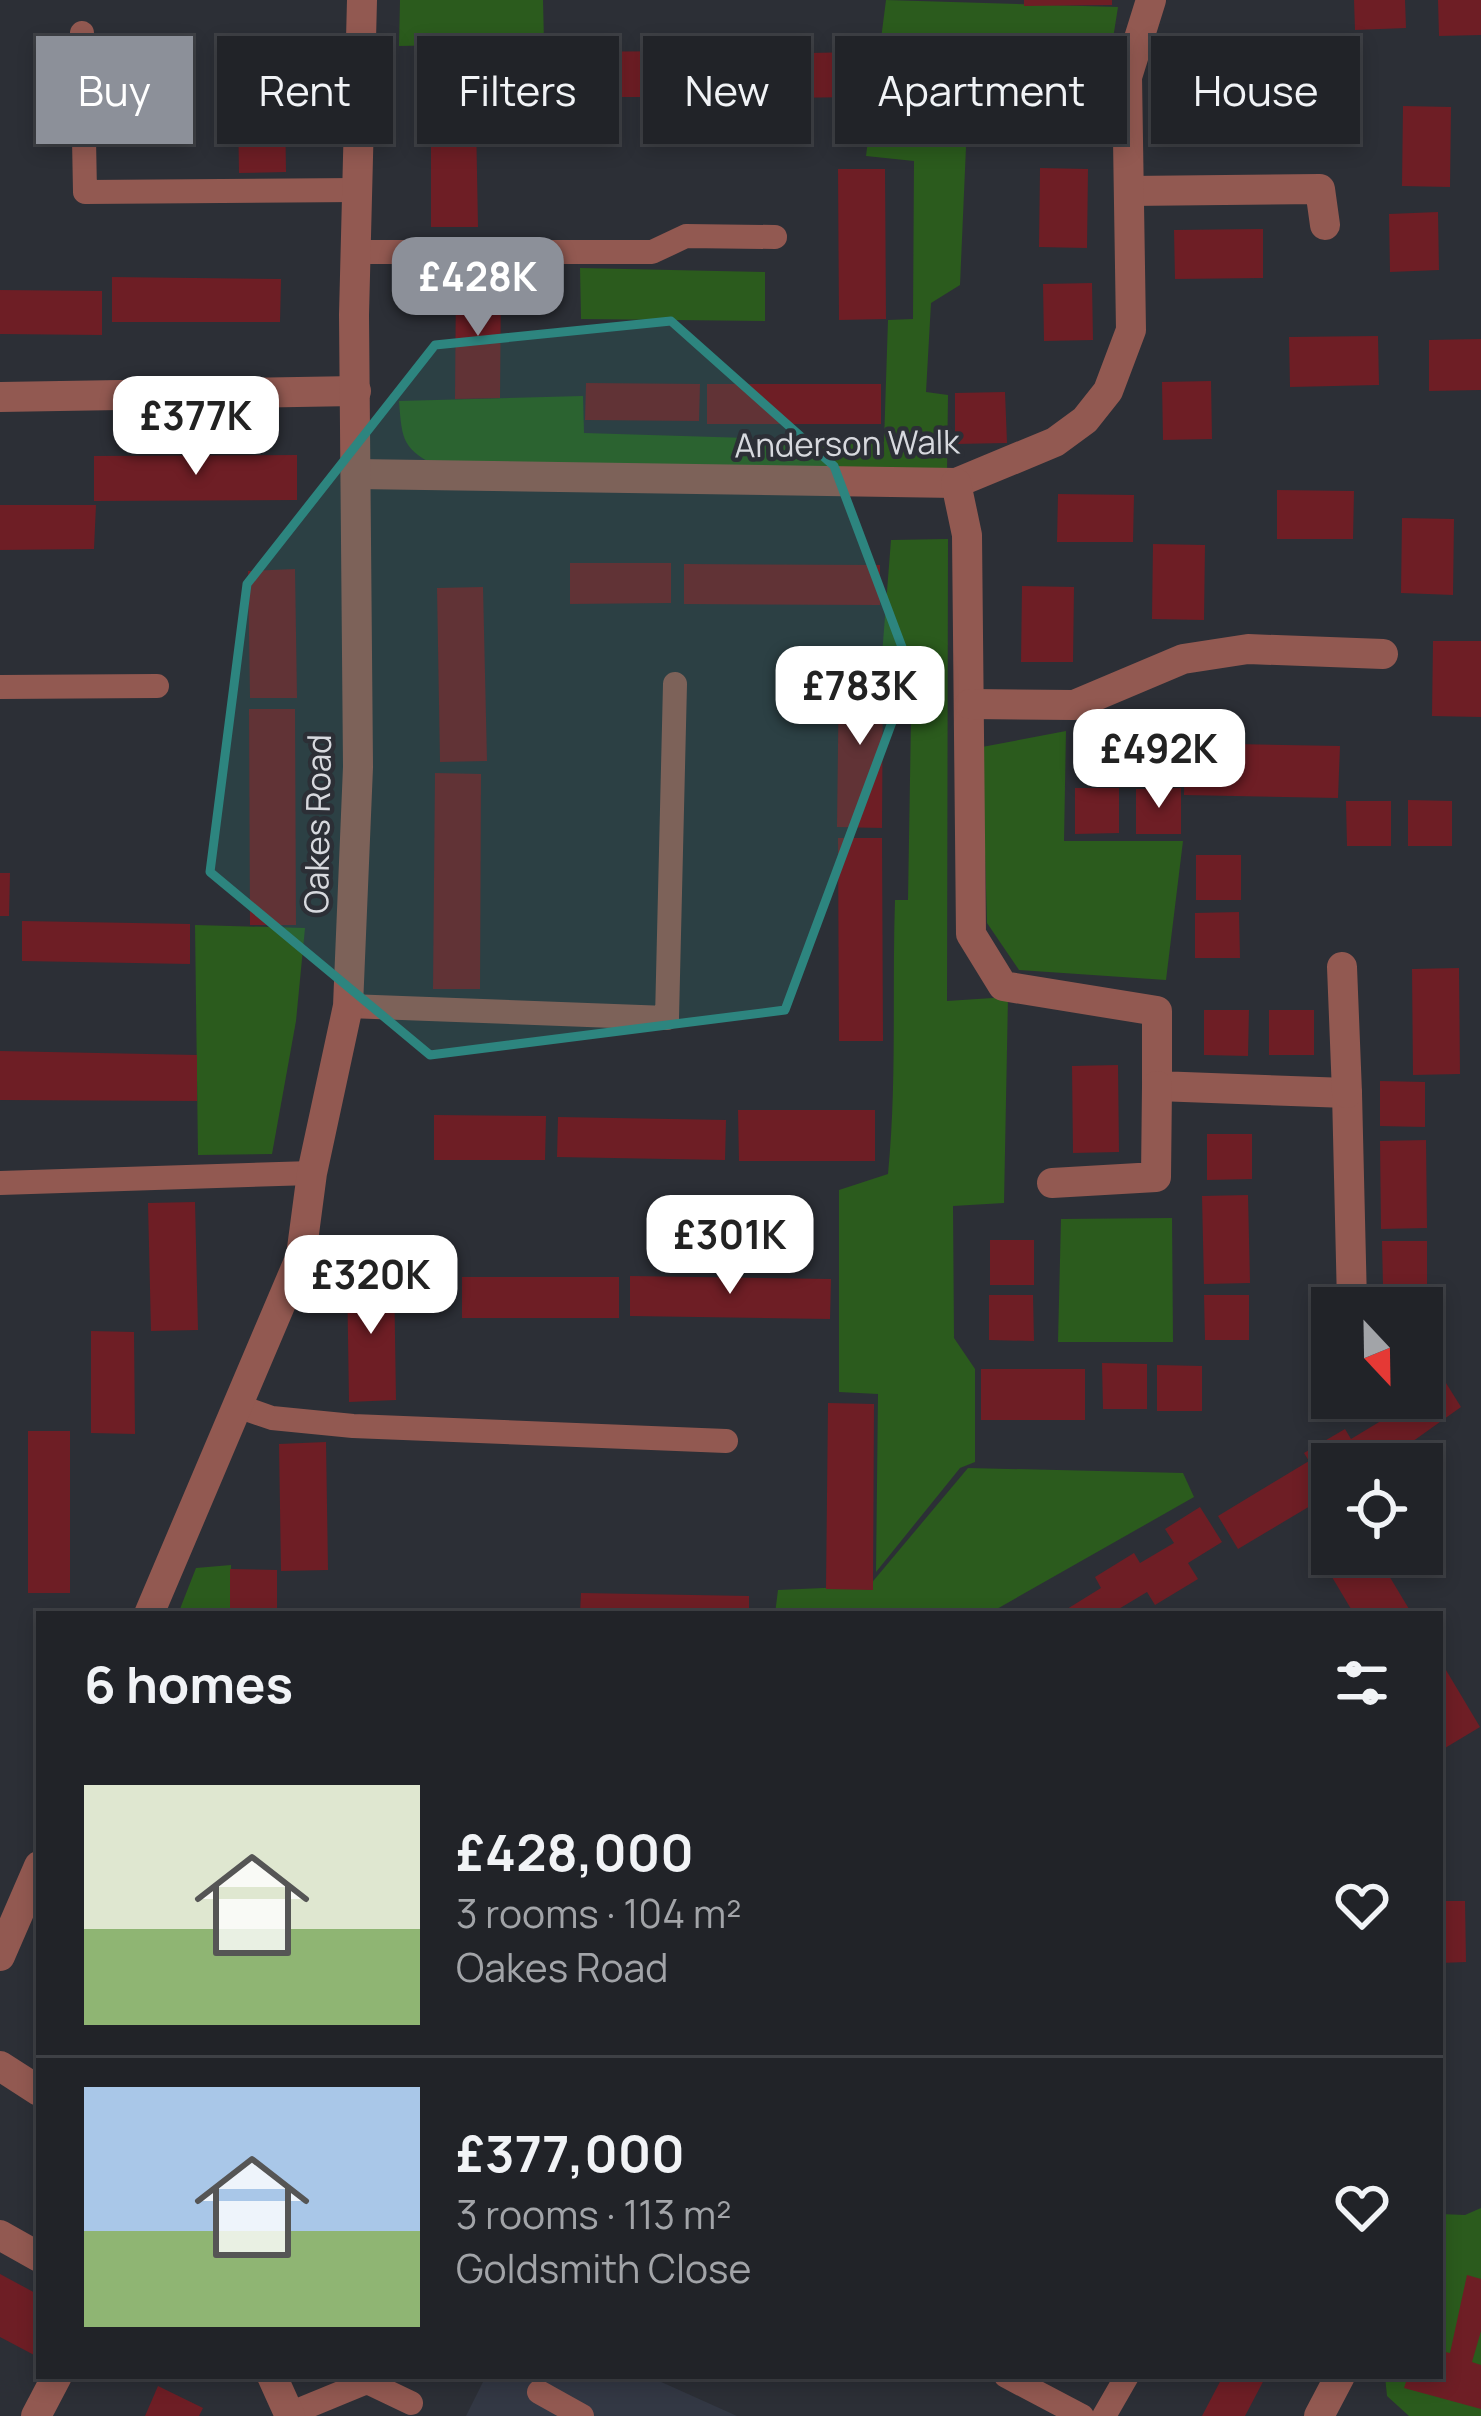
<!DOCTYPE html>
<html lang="en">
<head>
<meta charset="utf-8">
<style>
  body { margin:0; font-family:Manrope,sans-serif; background:#292b30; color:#f1f3f6; height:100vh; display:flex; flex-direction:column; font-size:45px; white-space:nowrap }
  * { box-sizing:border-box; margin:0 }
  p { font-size:39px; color:#a2a4a8 }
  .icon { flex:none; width:66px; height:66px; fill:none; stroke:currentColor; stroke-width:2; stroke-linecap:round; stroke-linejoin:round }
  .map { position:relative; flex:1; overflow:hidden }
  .side { position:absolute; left:36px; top:1611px; width:1407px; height:768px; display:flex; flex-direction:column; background:#212328; border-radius:0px; box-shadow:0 6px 18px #0003,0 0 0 3px #3e4045 }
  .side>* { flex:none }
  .banner { position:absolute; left:36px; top:36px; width:1410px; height:108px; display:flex; gap:24px }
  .needle { width:78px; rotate:158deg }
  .controls { position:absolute; left:1311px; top:1287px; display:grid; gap:24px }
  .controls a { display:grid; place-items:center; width:132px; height:132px; border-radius:0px; background:#212328; box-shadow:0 6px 18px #0003,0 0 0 3px #3e4045; font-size:60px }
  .price { position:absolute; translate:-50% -102px; padding:0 27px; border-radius:24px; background:#fff; color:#222; font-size:39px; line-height:78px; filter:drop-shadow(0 3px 6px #0008) }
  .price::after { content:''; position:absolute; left:50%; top:72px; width:36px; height:27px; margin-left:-18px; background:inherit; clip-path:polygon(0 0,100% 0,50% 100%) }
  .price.selected { background:#8c9099; color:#fff }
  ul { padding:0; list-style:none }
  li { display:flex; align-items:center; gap:36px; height:300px; padding:0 48px }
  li+li { border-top:3px solid #3e4045 }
  li span { display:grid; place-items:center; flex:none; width:336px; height:240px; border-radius:0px; color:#555 }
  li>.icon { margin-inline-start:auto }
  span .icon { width:144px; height:144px; fill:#fffc; stroke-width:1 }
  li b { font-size:51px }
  h2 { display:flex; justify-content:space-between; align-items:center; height:144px; padding:0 48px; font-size:51px }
  .tag { padding:0 42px; border-radius:0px; background:#212328; box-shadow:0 6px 18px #0003,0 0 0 3px #3e4045; font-size:42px; line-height:108px }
  .tag.selected { background:#8c9099; color:#fff }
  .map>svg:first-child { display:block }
  .built { fill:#333844 }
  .green { fill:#2b5b1d }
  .building { fill:#6e1e25 }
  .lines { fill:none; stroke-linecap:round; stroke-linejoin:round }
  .lane { stroke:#925951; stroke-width:24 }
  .street { stroke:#925951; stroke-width:30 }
  .marked { fill:#2d857f; fill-opacity:0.2; stroke:#2d857f; stroke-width:9; stroke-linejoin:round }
  .labels { text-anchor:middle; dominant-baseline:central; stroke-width:9; stroke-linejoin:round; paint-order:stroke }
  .street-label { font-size:33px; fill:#d7d9de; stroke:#2c2f36 }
</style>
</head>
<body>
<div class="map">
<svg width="1481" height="2416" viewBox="0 0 1481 2416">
  <rect width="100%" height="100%" fill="#2c2f36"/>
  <!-- built -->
  <polygon class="built" points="486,2376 648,2376 737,2416 466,2416"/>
  <!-- green -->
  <g class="green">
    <polygon points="400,0 543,0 544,43 399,46"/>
    <path d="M886,0L1118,7L1112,45L970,55L960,285L931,303L926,392L948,395L947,472L440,468C403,449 402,442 399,401L583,396L584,433L884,442L888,320L913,319L914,161L866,156Z"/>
    <polygon points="580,268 765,272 765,321 581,319"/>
    <path d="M948,539L947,1001L1008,997L1004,1203L953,1206L954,1338L975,1369V1462L960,1468L876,1572L878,1394L839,1392V1190L888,1174C897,1083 892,991 895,900H908L912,658L882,655L891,540Z"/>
    <polygon points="1066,731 1064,841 1183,841 1166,980 1019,970 987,923 982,747"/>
    <polygon points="195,925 305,928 296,1021 272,1154 198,1155"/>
    <polygon points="1172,1218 1173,1342 1058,1342 1061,1219"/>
    <polygon points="968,1468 1183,1473 1194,1497 988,1614 775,1614 778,1590 869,1586"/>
    <polygon points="231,1565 232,1614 178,1614 196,1568"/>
    <polygon points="1481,2208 1481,2416 1409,2416 1387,2396 1385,2376 1440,2376 1440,2214 1465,2215"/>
  </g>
  <!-- building -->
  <g class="building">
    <polygon points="1024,0 1112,0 1112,5 1024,6"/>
    <polygon points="1354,0 1405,0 1406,28 1355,30"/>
    <polygon points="1438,0 1481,0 1481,35 1439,36"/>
    <polygon points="284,44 286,172 239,173 237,46"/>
    <polygon points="698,51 698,97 546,97 546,52"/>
    <polygon points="858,52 859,97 708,99 707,55"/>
    <polygon points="431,64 475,64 478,227 431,227"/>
    <polygon points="1286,65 1287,118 1214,119 1213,66"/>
    <polygon points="1084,77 1085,135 1036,136 1035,79"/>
    <polygon points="1403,106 1451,107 1450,187 1402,186"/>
    <polygon points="1040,168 1088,169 1087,248 1039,247"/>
    <polygon points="838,169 885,169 886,319 839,320"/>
    <polygon points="1438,212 1439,270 1390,272 1389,214"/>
    <polygon points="1263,229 1263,278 1175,279 1174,230"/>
    <polygon points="112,277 281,279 280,322 112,322"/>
    <polygon points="456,279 501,280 500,398 455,399"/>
    <polygon points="1092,283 1093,340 1044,341 1043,284"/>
    <polygon points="0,290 102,291 102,335 0,334"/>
    <polygon points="1378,336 1379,385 1290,387 1289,337"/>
    <polygon points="1481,339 1481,390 1429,391 1429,340"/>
    <polygon points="1211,381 1212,439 1163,440 1162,382"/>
    <polygon points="586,383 700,384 699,421 585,420"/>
    <rect x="707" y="384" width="174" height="40"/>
    <polygon points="1005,392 1007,443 955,444 955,393"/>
    <polygon points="297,455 297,500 94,501 94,456"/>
    <polygon points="1277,490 1354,491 1353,539 1277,539"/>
    <polygon points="1058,494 1134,495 1133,542 1057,542"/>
    <polygon points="0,505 96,505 94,549 0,550"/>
    <polygon points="1402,518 1454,519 1453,595 1401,593"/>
    <polygon points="1153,544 1205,545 1204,620 1152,619"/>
    <polygon points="570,563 671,563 671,603 570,604"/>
    <polygon points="684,564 880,565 880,605 684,604"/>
    <polygon points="295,569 297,698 250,698 248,571"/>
    <polygon points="1022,586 1074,587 1073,662 1021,662"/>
    <polygon points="483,587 487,761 440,762 437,588"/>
    <polygon points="1433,641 1481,641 1481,717 1432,716"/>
    <polygon points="839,666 883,668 882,828 837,827"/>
    <polygon points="249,709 295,709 296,925 250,925"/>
    <polygon points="1185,743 1340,746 1338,798 1184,795"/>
    <polygon points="435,773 481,774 480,989 433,989"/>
    <polygon points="1075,788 1119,788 1119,833 1075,834"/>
    <polygon points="1181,788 1181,834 1136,834 1136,789"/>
    <polygon points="1408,800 1452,801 1452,846 1408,846"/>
    <polygon points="1346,801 1391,801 1391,846 1347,846"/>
    <polygon points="838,838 882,838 883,1041 839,1041"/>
    <rect x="1196" y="855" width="45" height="45"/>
    <polygon points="0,873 10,873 9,916 0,916"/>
    <polygon points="1239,912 1240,958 1195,958 1195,913"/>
    <polygon points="22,921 190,924 190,964 22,961"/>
    <polygon points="1459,968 1460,1074 1413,1075 1412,969"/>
    <polygon points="1204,1010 1249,1010 1248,1056 1204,1055"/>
    <rect x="1269" y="1010" width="45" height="45"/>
    <polygon points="0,1051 197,1055 197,1101 0,1100"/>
    <polygon points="1118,1065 1119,1152 1073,1153 1072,1066"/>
    <polygon points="1380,1081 1425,1082 1425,1127 1380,1126"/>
    <polygon points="738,1110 875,1110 875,1161 739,1161"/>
    <polygon points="434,1115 546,1116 545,1160 434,1160"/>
    <polygon points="558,1117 726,1120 725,1160 557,1157"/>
    <polygon points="1207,1134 1252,1134 1252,1179 1207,1180"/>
    <polygon points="1426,1140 1427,1228 1381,1229 1380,1141"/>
    <polygon points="1248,1195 1250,1283 1204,1284 1202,1196"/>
    <polygon points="195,1202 198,1330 151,1331 148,1203"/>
    <rect x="990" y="1240" width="44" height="45"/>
    <polygon points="1382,1241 1427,1241 1427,1286 1383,1286"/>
    <polygon points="394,1273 396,1400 349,1402 347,1274"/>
    <polygon points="630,1276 831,1279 830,1319 630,1316"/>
    <rect x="462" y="1277" width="157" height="41"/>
    <polygon points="989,1295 1033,1295 1034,1341 989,1340"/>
    <polygon points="1204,1295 1249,1295 1249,1340 1205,1340"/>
    <polygon points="91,1331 134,1332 135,1434 91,1433"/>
    <polygon points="1102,1363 1147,1364 1147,1409 1103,1409"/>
    <polygon points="1157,1365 1202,1366 1202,1411 1157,1411"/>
    <rect x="981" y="1369" width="104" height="51"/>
    <polygon points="1441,1375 1461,1407 1381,1464 1332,1464 1332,1493 1238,1549 1218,1516 1309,1461 1304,1453 1345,1429 1351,1439 1404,1407 1402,1398 1422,1398 1422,1386"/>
    <polygon points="828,1403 874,1404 873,1590 826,1589"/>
    <rect x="28" y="1431" width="42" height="162"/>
    <polygon points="326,1442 328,1570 281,1571 279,1444"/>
    <polygon points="1200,1507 1222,1542 1188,1563 1198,1579 1155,1605 1147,1592 1117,1610 1120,1614 1059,1614 1101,1588 1095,1577 1134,1553 1140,1563 1174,1543 1165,1529"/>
    <polygon points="1370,1554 1376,1554 1412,1614 1354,1614 1332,1577"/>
    <polygon points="230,1569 277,1570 277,1614 230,1614"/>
    <polygon points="581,1593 749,1596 749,1614 580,1614"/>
    <polygon points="1440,1660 1480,1727 1440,1751"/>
    <polygon points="1440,1901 1465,1901 1466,1962 1440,1963"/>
    <polygon points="0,2274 39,2295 36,2356 0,2337"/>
    <polygon points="1467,2275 1481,2279 1481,2331 1472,2362 1481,2365 1481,2409 1404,2388 1408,2376 1440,2376 1440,2351 1450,2353"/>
    <polygon points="1223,2376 1266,2376 1245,2416 1202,2416"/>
    <polygon points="158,2386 203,2408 199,2416 145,2416"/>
  </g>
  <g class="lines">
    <!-- lane -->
    <g class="lane">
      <polyline points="82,33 85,192 357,190"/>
      <polyline points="357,252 652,252 686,236 775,237"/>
      <polyline points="0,687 157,686"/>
      <polyline points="348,1006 667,1018 675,684"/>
      <polyline points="0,1183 312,1173"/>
      <polyline points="240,1407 272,1418 353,1426 726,1441"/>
      <polyline points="1006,2376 1082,2416"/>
      <polyline points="539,2392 582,2416"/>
      <polyline points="289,2414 367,2382 411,2403"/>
      <polyline points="1104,2416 1127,2376"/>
    </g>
    <!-- street -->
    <g class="street">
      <polyline points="1129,191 1320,189 1325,225"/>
      <polyline points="0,397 356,391"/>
      <polyline points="356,474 956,483 1055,442 1085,420 1108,391 1131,330 1127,77 1151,0"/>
      <polyline points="956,483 967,535 971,934 1003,986 1157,1011 1157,1086 1347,1093 1352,1303"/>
      <polyline points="970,704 1074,705 1183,659 1248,649 1383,654"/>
      <polyline points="1342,967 1347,1093"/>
      <polyline points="1052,1183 1156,1177 1157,1086"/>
      <polyline points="149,1614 301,1256 312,1173 348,1006 358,767 354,315 362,0"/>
      <polyline points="0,1956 39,1866"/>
      <polyline points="0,2066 39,2091"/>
      <polyline points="0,2235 39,2257"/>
      <polyline points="272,2376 290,2416"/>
      <polyline points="36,2416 57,2376"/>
      <polyline points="1319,2416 1340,2376"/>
    </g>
  </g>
  <!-- marked area -->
  <path class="marked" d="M671,321L834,466L911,671L785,1010L430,1055L210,872L247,584L435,345Z"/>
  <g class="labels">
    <!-- street labels -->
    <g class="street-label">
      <text transform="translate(847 443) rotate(-1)">Anderson Walk</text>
      <text transform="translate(317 824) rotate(-89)">Oakes Road</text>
    </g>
  </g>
</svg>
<div class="controls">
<a><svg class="needle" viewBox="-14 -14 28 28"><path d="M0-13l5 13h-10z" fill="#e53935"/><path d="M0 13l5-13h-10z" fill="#a2a4a8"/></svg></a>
<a><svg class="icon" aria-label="locate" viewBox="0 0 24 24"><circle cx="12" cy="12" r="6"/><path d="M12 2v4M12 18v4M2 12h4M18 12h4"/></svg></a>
</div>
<b class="price selected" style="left:478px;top:339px">£428K</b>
<b class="price" style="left:196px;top:478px">£377K</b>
<b class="price" style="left:860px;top:748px">£783K</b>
<b class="price" style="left:1159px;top:811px">£492K</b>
<b class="price" style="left:730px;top:1297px">£301K</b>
<b class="price" style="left:371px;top:1337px">£320K</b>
<div class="banner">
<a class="tag selected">Buy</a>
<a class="tag">Rent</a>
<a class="tag">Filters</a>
<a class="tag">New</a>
<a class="tag">Apartment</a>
<a class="tag">House</a>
</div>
<section class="side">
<h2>6 homes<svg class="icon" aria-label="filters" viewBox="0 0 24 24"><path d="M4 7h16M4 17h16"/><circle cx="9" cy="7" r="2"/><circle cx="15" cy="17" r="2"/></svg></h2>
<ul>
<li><span style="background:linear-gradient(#dfe7d0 60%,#8fb573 0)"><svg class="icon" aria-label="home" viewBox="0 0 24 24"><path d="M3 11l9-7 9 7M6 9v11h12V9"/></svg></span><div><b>£428,000</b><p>3 rooms · 104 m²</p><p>Oakes Road</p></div><svg class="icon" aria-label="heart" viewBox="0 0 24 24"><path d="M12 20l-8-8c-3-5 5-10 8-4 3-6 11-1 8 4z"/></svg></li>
<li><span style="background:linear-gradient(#a9c7e8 60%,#8fb573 0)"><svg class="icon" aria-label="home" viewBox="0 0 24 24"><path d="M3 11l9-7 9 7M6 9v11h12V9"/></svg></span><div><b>£377,000</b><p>3 rooms · 113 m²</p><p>Goldsmith Close</p></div><svg class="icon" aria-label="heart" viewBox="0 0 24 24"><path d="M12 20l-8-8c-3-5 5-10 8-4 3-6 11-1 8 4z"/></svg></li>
</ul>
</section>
</div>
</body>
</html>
